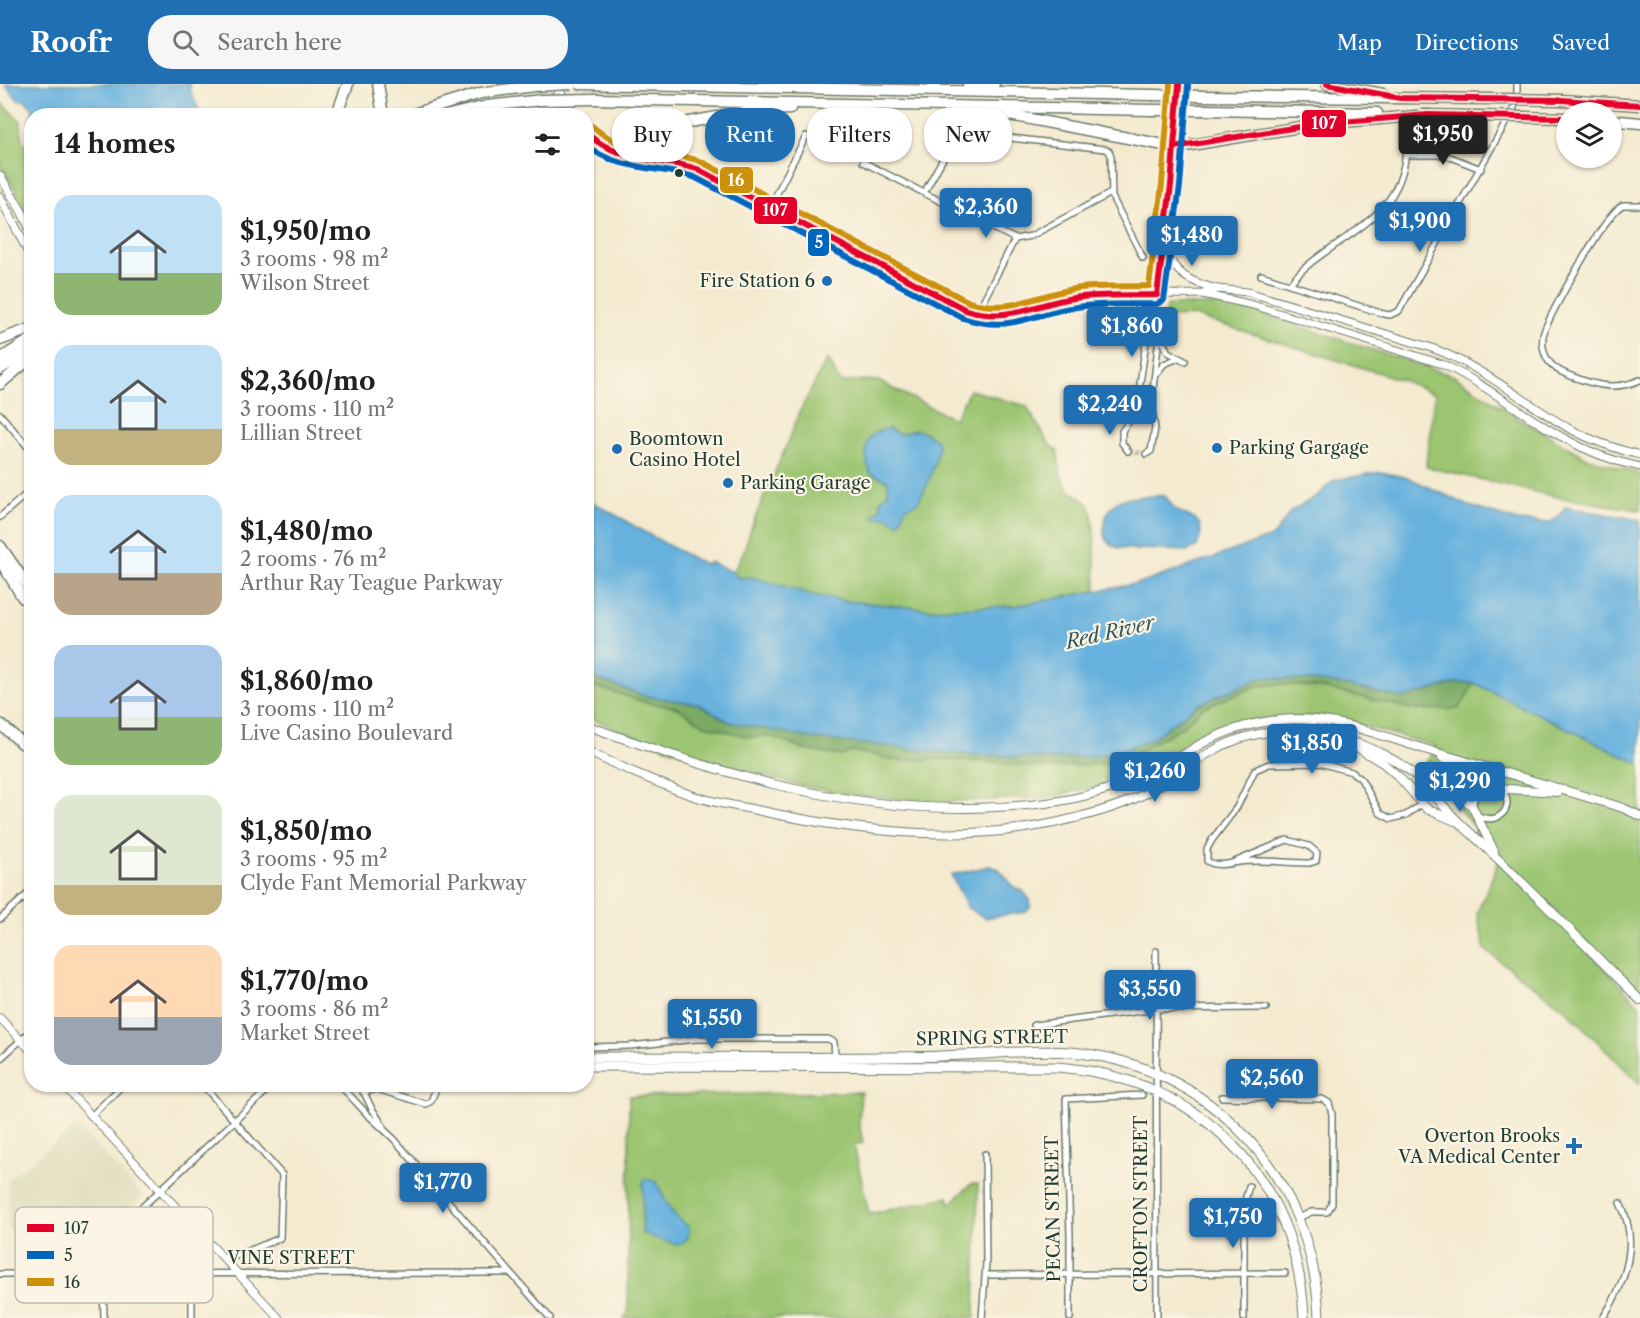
<!DOCTYPE html>
<html lang="en">
<head>
<meta charset="utf-8">
<style>
  body { margin:0; font-family:"Libre Caslon Text",serif; background:#f6f6f6; color:#202124; height:100vh; display:flex; flex-direction:column; font-size:22px; white-space:nowrap }
  * { box-sizing:border-box; margin:0 }
  p { font-size:20px; color:#757577 }
  .icon { flex:none; width:33px; height:33px; fill:none; stroke:currentColor; stroke-width:2; stroke-linecap:round; stroke-linejoin:round }
  .map { position:relative; flex:1; overflow:hidden }
  .side { position:absolute; left:24px; top:24px; width:570px; height:984px; display:flex; flex-direction:column; background:#fff; border-radius:24px; box-shadow:0 2px 4px #0004 }
  .side>* { flex:none }
  .top-card { position:absolute; left:612px; top:24px; width:570px; height:54px; display:flex; gap:12px }
  .fabs { position:absolute; left:1556px; top:18px; display:grid; gap:12px }
  .fabs a { display:grid; place-items:center; width:66px; height:66px; border-radius:50%; background:#fff; box-shadow:0 2px 4px #0004; font-size:30px }
  .price { position:absolute; translate:-50% -51px; padding:0 14px; border-radius:6px; background:#1f6fb2; color:#fff; font-size:20px; line-height:39px; filter:drop-shadow(0 2px 3px #0008) }
  .price::after { content:''; position:absolute; left:50%; top:36px; width:18px; height:14px; margin-left:-9px; background:inherit; clip-path:polygon(0 0,100% 0,50% 100%) }
  .price.active { background:#222; color:#fff }
  ul { padding:0; list-style:none }
  li { display:flex; align-items:center; gap:18px; height:150px; padding:0 30px }
  li span { display:grid; place-items:center; flex:none; width:168px; height:120px; border-radius:18px; color:#555 }
  li>.icon { margin-inline-start:auto }
  span .icon { width:72px; height:72px; fill:#fffc; stroke-width:1 }
  li b { font-size:26px }
  h2 { display:flex; justify-content:space-between; align-items:center; height:72px; padding:0 30px; font-size:26px }
  .tag { padding:0 21px; border-radius:24px; background:#fff; box-shadow:0 2px 4px #0004; font-size:21px; line-height:54px }
  .tag.active { background:#1f6fb2; color:#fff }
  header { display:flex; align-items:center; gap:36px; box-sizing:border-box; height:84px; padding:0 30px; background:#1f6fb2; color:#fff }
  header strong { font-size:28px }
  nav { display:flex; gap:33px; margin-inline-start:auto; font-size:21px }
  .search { width:420px; height:54px; background:#f6f6f6; display:flex; align-items:center; gap:15px; box-sizing:border-box; padding:0 21px; border-radius:24px; color:#757577; font-size:22px }
  .map>svg:first-child { display:block }
  .built { fill:#deddbb }
  .green { fill:#9bc571; stroke:#5d8152; stroke-width:1.5 }
  .forest { fill:#7caa63; stroke:#4e744c; stroke-width:1.5 }
  .water { fill:#66b1de; stroke:#427789; stroke-width:1.5 }
  .lines { fill:none; stroke-linecap:round; stroke-linejoin:round }
  .minor-tunnel { stroke:#c9c7b1; stroke-width:5; stroke-dasharray:5 2.5; stroke-linecap:butt }
  .minor-casing { stroke:#6a7a6b; stroke-width:8 }
  .tertiary-casing { stroke:#6a7a6b; stroke-width:9 }
  .secondary-casing { stroke:#6a7a6b; stroke-width:10 }
  .primary-casing { stroke:#6a7a6b; stroke-width:11 }
  .motorway-casing { stroke:#6a7a6b; stroke-width:13 }
  .minor { stroke:#fff; stroke-width:5 }
  .tertiary { stroke:#fff; stroke-width:7 }
  .secondary { stroke:#fff; stroke-width:8 }
  .primary { stroke:#fff; stroke-width:9 }
  .motorway { stroke:#fff; stroke-width:10 }
  .motorway-bridge-casing { stroke:#6a7a6b; stroke-width:13; stroke-linecap:butt }
  .motorway-bridge { stroke:#fff; stroke-width:10 }
  .bus-1-casing { stroke:#fcf5e5; stroke-width:10 }
  .bus-2-casing { stroke:#fcf5e5; stroke-width:10 }
  .bus-3-casing { stroke:#fcf5e5; stroke-width:10 }
  .bus-1 { stroke:#e4002b; stroke-width:6 }
  .bus-2 { stroke:#0065bd; stroke-width:6 }
  .bus-3 { stroke:#cc910a; stroke-width:6 }
  .bus-dot { fill:#1f3d34; stroke:#fcf5e5; stroke-width:2 }
  .poi-dot { fill:#1f6fb2; stroke:#fcf5e5; stroke-width:2 }
  .labels { text-anchor:middle; dominant-baseline:central; stroke-width:4.5; stroke-linejoin:round; paint-order:stroke }
  .poi-label { font-size:18px; fill:#1f3d34; stroke:#fcf5e5; text-anchor:start }
  .street-label { font-size:18px; fill:#1f3d34; stroke:#fcf5e5 }
  .water-label { font-size:20px; font-style:italic; fill:#315a5e; stroke:#fcf5e5 }
  .key { fill:#fcf5e5; stroke:#babeb0; stroke-width:1.5 }
  .key-label { font-size:16px; fill:#1f3d34 }
  .line-badge { stroke:#fcf5e5; stroke-width:2 }
  .badge-label { font-size:16px; text-anchor:middle; font-weight:bold; fill:#fff }
</style>
</head>
<body>
<header>
<strong>Roofr</strong>
<div class="search"><svg class="icon" aria-label="search" viewBox="0 0 24 24"><circle cx="10" cy="10" r="6"/><path d="M15 15l6 6"/></svg>Search here</div>
<nav><a>Map</a><a>Directions</a><a>Saved</a></nav>
</header>
<div class="map">
<svg width="1640" height="1234" viewBox="0 0 1640 1234">
  <rect width="100%" height="100%" fill="#fcf5e5"/>
  <filter id="ink" filterUnits="userSpaceOnUse"><feTurbulence type="fractalNoise" baseFrequency=".0167" numOctaves="2"/><feDisplacementMap in="SourceGraphic" scale="12" xChannelSelector="R" yChannelSelector="G"/><feConvolveMatrix kernelMatrix="1 2 1 2 8 2 1 2 1" color-interpolation-filters="sRGB"/></filter>
  <filter id="wash" filterUnits="userSpaceOnUse"><feTurbulence type="fractalNoise" baseFrequency=".008" numOctaves="4" result="noise"/><feDisplacementMap in="SourceGraphic" scale="24" xChannelSelector="R" yChannelSelector="G"/><feGaussianBlur stdDeviation="1.35" result="paint"/><feColorMatrix in="noise" values="0 0 0 0 0 0 0 0 0 0 0 0 0 0 0 0 0 1.4 0 .05"/><feComposite in="paint" operator="in"/></filter>
  <g filter="url(#wash)">
    <rect width="100%" height="100%" fill="#f4ead0"/>
    <!-- built -->
    <polygon class="built" points="77,1042 144,1112 99,1153 97,1182 42,1183 41,1144 8,1146 8,1095"/>
    <!-- green -->
    <g class="green">
      <polygon points="0,18 21,37 22,57 31,67 31,136 9,95 0,83"/>
      <polygon points="1167,221 1224,221 1246,225 1454,292 1527,339 1585,373 1640,390 1640,426 1557,413 1426,383 1435,310 1402,296 1194,232 1164,233"/>
      <path d="M827,275C834,280 833,292 842,299L864,296L878,297L954,335L970,306L1026,322L1050,361L1057,366C1060,379 1059,397 1069,406C1076,412 1086,414 1090,423C1096,435 1095,490 1096,507L1015,522L928,525L845,517L813,511L751,493L738,494L733,488L743,469L754,436L791,351L800,327Z"/>
      <polygon points="1474,599 1640,680 1640,912 1478,749 1425,681 1436,662 1325,632 1235,637 1205,650 1166,675 1108,700 1049,713 940,718 851,711 794,700 722,681 670,665 587,633 586,600 648,619 676,623 705,641 749,653 770,652 806,666 842,672 853,667 901,677 935,675 988,678 1047,684 1119,678 1182,643 1204,623 1256,602 1280,600 1323,604 1366,614 1459,625"/>
      <polygon points="1499,777 1640,921 1640,1000 1566,926 1485,866 1477,829"/>
      <polygon points="861,1008 859,1039 863,1059 854,1061 869,1130 948,1113 950,1120 971,1100 978,1100 975,1234 624,1234 628,1230 629,1012"/>
    </g>
    <!-- forest -->
    <polygon class="forest" points="587,592 646,612 699,620 729,638 958,669 1054,675 1114,670 1153,654 1197,621 1262,593 1430,607 1457,599 1474,599 1459,625 1415,626 1323,604 1280,600 1256,602 1204,623 1182,643 1119,678 1047,684 988,678 935,675 901,677 853,667 842,672 806,666 770,652 749,653 705,641 676,623 648,619 587,600"/>
    <!-- water -->
    <g class="water">
      <polygon points="5,0 190,0 190,6 201,31 32,32 31,42 30,36 33,25 25,16 18,16"/>
      <path d="M889,345L899,350C907,349 913,344 921,347C926,349 934,353 937,357C942,366 924,412 917,418C914,421 909,422 905,424L901,437L898,439L886,433L873,434L874,430L880,426L881,416L888,409V397L870,389C863,368 863,347 889,345Z"/>
      <path d="M1381,388L1409,394L1469,422L1518,437L1549,439L1559,433L1565,423L1640,436V680L1474,599H1456L1404,614L1333,599L1262,593L1197,621L1153,654L1114,670L1054,675L953,669L817,655L729,638L699,620L646,612L587,592V415C626,436 664,461 705,480L710,478L733,488L738,494L751,493L813,511L845,517L928,525L1015,522L1145,498L1274,452L1290,428L1318,411L1334,396Z"/>
      <path d="M1155,412H1165C1169,416 1171,422 1175,425C1183,431 1192,432 1199,439L1201,450L1197,462L1188,467L1139,465L1137,467L1134,465C1128,464 1121,465 1115,463C1096,453 1104,428 1117,418C1126,412 1145,413 1155,412Z"/>
      <polygon points="989,782 999,785 1015,804 1023,807 1029,815 1030,824 1026,828 985,834 968,824 951,791"/>
      <path d="M645,1095L657,1098C664,1116 672,1133 689,1143C691,1174 656,1153 642,1149L643,1098Z"/>
    </g>
  </g>
  <g filter="url(#ink)">
    <g class="lines">
      <!-- minor-tunnel -->
      <polyline class="minor-tunnel" points="1128,367 1146,370"/>
      <!-- minor casing -->
      <g class="minor-casing">
        <g id="minor">
          <polyline points="1406,71 1445,71 1481,85"/>
          <polyline points="863,78 1015,155 1031,152 1111,109"/>
          <polyline points="924,109 951,60 956,55 1011,54 1105,65 1109,67 1111,72 1112,113 1143,174"/>
          <path d="M1640,121H1623C1606,128 1554,224 1545,245C1543,250 1542,257 1543,263C1546,284 1564,290 1582,296C1603,303 1619,305 1640,296"/>
          <polyline points="770,123 806,52"/>
          <polyline points="1261,191 1384,230 1390,231 1399,227 1513,26 1517,16 1517,0"/>
          <path d="M1290,200C1299,187 1311,178 1324,169C1365,140 1403,121 1406,65"/>
          <polyline points="977,229 1015,155"/>
          <polyline points="1161,254 1168,268 1185,277"/>
          <polyline points="1156,290 1164,280 1176,275"/>
          <polyline points="0,330 32,368"/>
          <polyline points="1128,367 1122,359 1122,347 1136,327 1148,244 1156,233"/>
          <polyline points="1146,370 1151,367 1155,344 1151,322 1160,245 1156,233 1157,211"/>
          <polyline points="0,433 32,405"/>
          <path d="M1473,724C1473,711 1478,704 1490,701"/>
          <path d="M1477,731C1500,744 1518,720 1499,703"/>
          <path d="M1232,779L1287,756L1309,762L1317,769L1316,777L1310,779C1286,779 1263,775 1239,778C1228,780 1216,783 1207,777V765L1212,756L1237,723L1255,686L1269,680L1320,679L1352,688L1361,695L1380,729L1391,735L1406,731L1422,720"/>
          <polyline points="23,814 32,823"/>
          <polyline points="0,835 32,806"/>
          <polyline points="1156,867 1157,1234"/>
          <polyline points="1034,941 1157,925 1266,924"/>
          <polyline points="586,963 630,962 696,955 828,955 834,958 835,974"/>
          <polyline points="0,975 32,946"/>
          <polyline points="202,1000 282,1091 280,1154 226,1176"/>
          <polyline points="339,1000 367,1030 394,1055 550,1234"/>
          <polyline points="360,1000 371,1023 383,1042"/>
          <polyline points="363,1008 377,1005 426,1020 431,1017 438,1000"/>
          <polyline points="1222,1013 1322,1015 1329,1019 1332,1030 1332,1120 1327,1128 1311,1128 1299,1134"/>
          <polyline points="91,1032 124,1000"/>
          <polyline points="192,1189 192,1234"/>
          <polyline points="0,1190 510,1189"/>
          <polyline points="986,1191 1285,1189"/>
          <path d="M104,1234C104,1211 98,1173 110,1153L274,1000"/>
          <polyline points="982,1234 986,1179 985,1070"/>
          <polyline points="1070,1234 1070,1152 1066,1015 1142,1011"/>
          <polyline points="1244,1234 1244,1120 1249,1102"/>
          <path d="M1603,1234C1625,1200 1640,1158 1620,1119"/>
        </g>
      </g>
      <!-- tertiary casing -->
      <g class="tertiary-casing">
        <g id="tertiary">
          <path d="M634,74L672,78L697,85L977,229C1012,240 1040,218 1075,214C1117,208 1161,211 1203,210L1217,205L1248,208L1429,263C1481,281 1523,318 1570,345C1592,357 1616,365 1640,371"/>
          <path d="M1164,165C1177,192 1190,198 1217,205"/>
          <path d="M1203,210L1253,221L1442,280C1484,299 1521,330 1562,353C1586,367 1612,377 1640,383"/>
          <polyline points="1157,211 1171,101 1174,63"/>
          <polyline points="0,934 32,968"/>
          <polyline points="62,1000 279,1234"/>
        </g>
      </g>
      <!-- secondary casing -->
      <g class="secondary-casing">
        <g id="secondary">
          <polyline points="1174,63 1179,0"/>
          <polyline points="0,92 22,128 32,149"/>
          <polyline points="0,113 32,175"/>
          <path d="M586,641C711,687 837,726 970,724C1010,723 1050,721 1088,711C1115,704 1140,695 1164,682C1177,676 1189,667 1201,660C1230,644 1262,636 1294,635C1341,634 1387,654 1431,667C1495,686 1559,704 1623,724L1640,732"/>
          <polyline points="1358,664 1383,679 1399,693 1427,725 1455,737"/>
          <path d="M586,667C621,683 656,699 691,711C714,719 738,722 761,727C863,749 973,761 1075,734C1100,728 1126,720 1148,708C1170,697 1188,681 1209,669C1247,646 1299,640 1342,654C1367,662 1396,674 1416,692C1433,708 1447,728 1465,744C1525,799 1582,858 1640,916"/>
          <polyline points="1442,674 1486,699 1507,705 1558,708"/>
          <polyline points="1422,694 1465,716 1472,722 1494,767"/>
        </g>
      </g>
      <!-- primary casing -->
      <g class="primary-casing">
        <g id="primary">
          <polyline points="555,0 574,32"/>
          <polyline points="586,49 612,68 634,74"/>
          <polyline points="19,509 32,523"/>
          <polyline points="18,655 32,669"/>
          <path d="M586,973C686,973 786,974 886,973C919,973 952,972 985,970C1014,968 1042,966 1071,968C1212,981 1314,1093 1319,1234"/>
          <path d="M586,982L1057,983C1197,993 1298,1092 1304,1234"/>
        </g>
      </g>
      <!-- motorway casing -->
      <g class="motorway-casing">
        <g id="motorway">
          <polyline points="378,0 383,32"/>
          <polyline points="580,0 1152,11"/>
          <polyline points="1327,0 1383,10"/>
          <polyline points="968,2 994,0"/>
          <polyline points="1202,12 1492,15"/>
          <polyline points="595,15 1152,26"/>
          <polyline points="1203,26 1377,29"/>
          <polyline points="999,29 1174,63 1185,62 1318,40 1428,31"/>
          <polyline points="1422,31 1478,32"/>
          <polyline points="336,32 348,0"/>
          <polyline points="407,32 481,9 534,2"/>
          <polyline points="445,32 487,22 541,16"/>
          <polyline points="480,32 496,32"/>
          <polyline points="1611,36 1640,39"/>
          <polyline points="646,53 654,77"/>
          <polyline points="634,74 638,64 645,54 662,43 745,28 790,25"/>
          <polyline points="0,256 32,244"/>
          <polyline points="0,275 32,255"/>
          <polyline points="0,285 32,266"/>
          <polyline points="0,300 32,273"/>
          <polyline points="0,462 32,508"/>
          <polyline points="0,476 23,514"/>
          <polyline points="0,640 22,659"/>
        </g>
      </g>
      <!-- minor -->
      <use href="#minor" class="minor"/>
      <!-- tertiary -->
      <use href="#tertiary" class="tertiary"/>
      <!-- secondary -->
      <use href="#secondary" class="secondary"/>
      <!-- primary -->
      <use href="#primary" class="primary"/>
      <!-- motorway -->
      <use href="#motorway" class="motorway"/>
      <!-- motorway-bridge casing -->
      <g class="motorway-bridge-casing">
        <g id="motorway-bridge">
          <polyline points="534,2 571,0"/>
          <polyline points="1152,11 1202,12"/>
          <polyline points="1492,15 1561,16 1640,21"/>
          <polyline points="541,16 595,15"/>
          <polyline points="1152,26 1203,26"/>
          <polyline points="1478,32 1566,34"/>
        </g>
      </g>
      <!-- motorway-bridge -->
      <use href="#motorway-bridge" class="motorway-bridge"/>
      <!-- bus-1 casing -->
      <g class="bus-1-casing">
        <g id="bus-1">
          <polyline points="1327,0 1400,14 1561,16 1640,21"/>
          <path d="M586,49C622,80 655,72 697,85L966,226C1010,239 1032,220 1074,214C1101,210 1129,212 1157,211L1171,101L1179,0"/>
          <polyline points="1174,63 1318,40 1428,31 1566,34"/>
        </g>
      </g>
      <!-- bus-2 casing -->
      <g class="bus-2-casing">
        <path id="bus-2" d="M586,61C617,87 657,82 694,93L963,234C1012,250 1031,229 1077,223C1104,219 1131,221 1157,220L1164,216L1180,102L1188,1"/>
      </g>
      <!-- bus-3 casing -->
      <g class="bus-3-casing">
        <path id="bus-3" d="M592,42C627,72 659,64 700,77L969,218C1011,230 1035,211 1074,205C1099,201 1124,203 1149,202L1162,100L1170,0"/>
      </g>
      <!-- bus-1 -->
      <use href="#bus-1" class="bus-1"/>
      <!-- bus-2 -->
      <use href="#bus-2" class="bus-2"/>
      <!-- bus-3 -->
      <use href="#bus-3" class="bus-3"/>
    </g>
  </g>
  <!-- markers -->
  <circle class="bus-dot" cx="679" cy="89" r="5"/>
  <g class="poi-dot">
    <circle cx="827" cy="197" r="6"/>
    <circle cx="1217" cy="364" r="6"/>
    <circle cx="617" cy="365" r="6"/>
    <circle cx="728" cy="399" r="6"/>
    <path d="M1571 1053h6v6h6v6h-6v6h-6v-6h-6v-6h6z"/>
  </g>
  <g class="labels">
    <!-- poi labels -->
    <g class="poi-label">
      <text x="815" y="197" text-anchor="end">Fire Station 6</text>
      <text x="629" y="355">Boomtown<tspan x="629" dy="21">Casino Hotel</tspan></text>
      <text x="1229" y="364">Parking Gargage</text>
      <text x="740" y="399">Parking Garage</text>
      <text x="1560" y="1052" text-anchor="end">Overton Brooks<tspan x="1560" dy="21">VA Medical Center</tspan></text>
    </g>
    <!-- street labels -->
    <g class="street-label">
      <text transform="translate(992 954) rotate(-1)">SPRING STREET</text>
      <text transform="translate(1141 1120) rotate(-90)">CROFTON STREET</text>
      <text transform="translate(1053 1125) rotate(-91)">PECAN STREET</text>
      <text x="291" y="1174">VINE STREET</text>
    </g>
    <!-- water labels -->
    <g class="water-label">
      <text transform="translate(1110 548) rotate(-13)">Red River</text>
    </g>
  </g>
  <!-- legend -->
  <rect x="15" y="1123" width="198" height="96" rx="9" class="key"/>
  <rect x="27" y="1140" width="27" height="8" fill="#e4002b"/>
  <rect x="27" y="1167" width="27" height="8" fill="#0065bd"/>
  <rect x="27" y="1194" width="27" height="8" fill="#cc910a"/>
  <g class="key-label">
    <text x="64" y="1150">107</text>
    <text x="64" y="1177">5</text>
    <text x="64" y="1204">16</text>
  </g>
  <g class="line-badge">
    <rect x="1301" y="25" width="46" height="29" rx="6" fill="#e4002b"/>
    <rect x="719" y="82" width="35" height="28" rx="6" fill="#cc910a"/>
    <rect x="753" y="112" width="45" height="29" rx="6" fill="#e4002b"/>
    <rect x="807" y="144" width="23" height="29" rx="6" fill="#0065bd"/>
  </g>
  <g class="badge-label">
    <text x="1324" y="45">107</text>
    <text x="736" y="102">16</text>
    <text x="775" y="132">107</text>
    <text x="819" y="164">5</text>
  </g>
</svg>
<div class="fabs">
<a><svg class="icon" aria-label="layers" viewBox="0 0 24 24"><path d="M12 4l9 5-9 5-9-5zM3 14l9 5 9-5"/></svg></a>
</div>
<b class="price active" style="left:1443px;top:82px">$1,950</b>
<b class="price" style="left:986px;top:155px">$2,360</b>
<b class="price" style="left:1420px;top:169px">$1,900</b>
<b class="price" style="left:1192px;top:183px">$1,480</b>
<b class="price" style="left:1132px;top:274px">$1,860</b>
<b class="price" style="left:1110px;top:352px">$2,240</b>
<b class="price" style="left:1312px;top:691px">$1,850</b>
<b class="price" style="left:1155px;top:719px">$1,260</b>
<b class="price" style="left:1460px;top:729px">$1,290</b>
<b class="price" style="left:1150px;top:937px">$3,550</b>
<b class="price" style="left:712px;top:966px">$1,550</b>
<b class="price" style="left:1272px;top:1026px">$2,560</b>
<b class="price" style="left:443px;top:1130px">$1,770</b>
<b class="price" style="left:1233px;top:1165px">$1,750</b>
<div class="top-card">
<a class="tag">Buy</a>
<a class="tag active">Rent</a>
<a class="tag">Filters</a>
<a class="tag">New</a>
</div>
<section class="side">
<h2>14 homes<svg class="icon" aria-label="filters" viewBox="0 0 24 24"><path d="M4 7h16M4 17h16"/><circle cx="9" cy="7" r="2"/><circle cx="15" cy="17" r="2"/></svg></h2>
<ul>
<li><span style="background:linear-gradient(#bfe0f5 65%,#8fb573 0)"><svg class="icon" aria-label="home" viewBox="0 0 24 24"><path d="M3 11l9-7 9 7M6 9v11h12V9"/></svg></span><div><b>$1,950/mo</b><p>3 rooms · 98 m²</p><p>Wilson Street</p></div></li>
<li><span style="background:linear-gradient(#bfe0f5 70%,#c2b280 0)"><svg class="icon" aria-label="home" viewBox="0 0 24 24"><path d="M3 11l9-7 9 7M6 9v11h12V9"/></svg></span><div><b>$2,360/mo</b><p>3 rooms · 110 m²</p><p>Lillian Street</p></div></li>
<li><span style="background:linear-gradient(#bfe0f5 65%,#b9a48a 0)"><svg class="icon" aria-label="home" viewBox="0 0 24 24"><path d="M3 11l9-7 9 7M6 9v11h12V9"/></svg></span><div><b>$1,480/mo</b><p>2 rooms · 76 m²</p><p>Arthur Ray Teague Parkway</p></div></li>
<li><span style="background:linear-gradient(#a9c7e8 60%,#8fb573 0)"><svg class="icon" aria-label="home" viewBox="0 0 24 24"><path d="M3 11l9-7 9 7M6 9v11h12V9"/></svg></span><div><b>$1,860/mo</b><p>3 rooms · 110 m²</p><p>Live Casino Boulevard</p></div></li>
<li><span style="background:linear-gradient(#dfe7d0 75%,#c2b280 0)"><svg class="icon" aria-label="home" viewBox="0 0 24 24"><path d="M3 11l9-7 9 7M6 9v11h12V9"/></svg></span><div><b>$1,850/mo</b><p>3 rooms · 95 m²</p><p>Clyde Fant Memorial Parkway</p></div></li>
<li><span style="background:linear-gradient(#ffd9b3 60%,#9aa5b1 0)"><svg class="icon" aria-label="home" viewBox="0 0 24 24"><path d="M3 11l9-7 9 7M6 9v11h12V9"/></svg></span><div><b>$1,770/mo</b><p>3 rooms · 86 m²</p><p>Market Street</p></div></li>
</ul>
</section>
</div>
</body>
</html>
